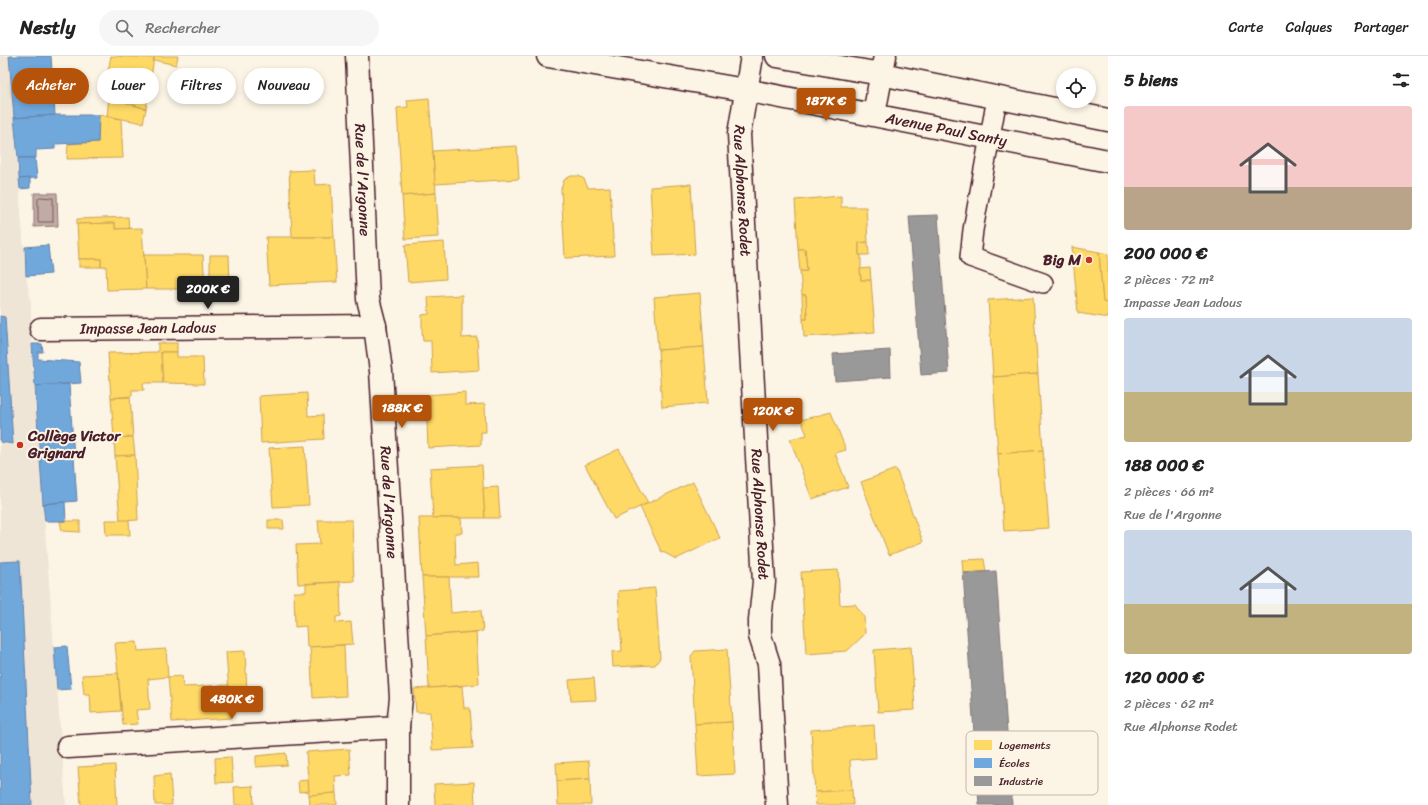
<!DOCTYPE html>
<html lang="fr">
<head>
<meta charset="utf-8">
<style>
  body { margin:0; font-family:Sriracha,sans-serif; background:#f6f6f6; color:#222; height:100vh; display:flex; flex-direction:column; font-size:15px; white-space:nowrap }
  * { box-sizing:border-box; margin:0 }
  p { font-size:13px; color:#767676 }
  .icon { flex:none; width:22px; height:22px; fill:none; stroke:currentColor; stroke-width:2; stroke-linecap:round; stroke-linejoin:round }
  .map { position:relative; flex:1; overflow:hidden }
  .drawer { display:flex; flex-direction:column; background:#fff; width:320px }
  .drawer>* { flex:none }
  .hud { position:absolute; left:12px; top:12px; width:380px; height:36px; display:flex; gap:8px }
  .buttons { position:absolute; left:1056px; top:12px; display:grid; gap:8px }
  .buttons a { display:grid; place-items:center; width:40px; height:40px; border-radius:50%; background:#fff; box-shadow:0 2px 6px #0003; font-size:20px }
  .price { position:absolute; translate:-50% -34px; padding:0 9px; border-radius:4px; background:#b45309; color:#fff; font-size:13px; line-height:26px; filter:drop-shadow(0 1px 2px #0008) }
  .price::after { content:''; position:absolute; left:50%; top:24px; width:12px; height:9px; margin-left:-6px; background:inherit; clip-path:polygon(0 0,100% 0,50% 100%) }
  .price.selected { background:#222; color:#fff }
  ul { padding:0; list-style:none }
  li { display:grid; align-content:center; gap:8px; height:212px; padding:0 16px }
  li span { display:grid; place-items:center; height:124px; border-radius:4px; color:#555 }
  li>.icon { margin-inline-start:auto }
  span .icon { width:72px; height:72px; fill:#fffc; stroke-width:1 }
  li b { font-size:17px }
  h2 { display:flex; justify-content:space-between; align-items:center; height:48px; padding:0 16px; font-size:17px }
  .chip { padding:0 14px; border-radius:18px; background:#fff; box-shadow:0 2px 6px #0003; font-size:14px; line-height:36px }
  .chip.selected { background:#b45309; color:#fff }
  header { display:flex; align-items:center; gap:24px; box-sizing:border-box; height:56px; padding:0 20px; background:#fff; border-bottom:1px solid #e0e0e0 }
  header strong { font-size:19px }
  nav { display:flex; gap:22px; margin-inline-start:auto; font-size:14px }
  .search { width:280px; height:36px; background:#f6f6f6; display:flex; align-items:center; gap:10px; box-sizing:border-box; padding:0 14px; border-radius:22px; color:#767676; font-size:15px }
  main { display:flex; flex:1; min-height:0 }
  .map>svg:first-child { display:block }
  .built { fill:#eee5d7 }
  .water { fill:#c0aca5; stroke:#917474 }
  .homes { fill:#ffd966; stroke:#c9a154 }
  .schools { fill:#6fa8dc; stroke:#647fa7 }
  .industry { fill:#999; stroke:#817478 }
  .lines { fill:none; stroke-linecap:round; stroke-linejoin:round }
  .shore { stroke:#79575c; stroke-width:1 }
  .service-casing { stroke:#4a1f2b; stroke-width:22 }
  .minor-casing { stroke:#4a1f2b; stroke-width:25 }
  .secondary-casing { stroke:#4a1f2b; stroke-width:25 }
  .service { stroke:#fcf5e5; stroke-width:19 }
  .minor { stroke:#fcf5e5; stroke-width:22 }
  .secondary { stroke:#fcf5e5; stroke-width:22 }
  .poi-dot { fill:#c8321e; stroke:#fcf5e5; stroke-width:1.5 }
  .labels { text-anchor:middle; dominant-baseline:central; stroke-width:4; stroke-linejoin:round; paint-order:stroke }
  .street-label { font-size:15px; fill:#4a1f2b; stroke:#fcf5e5 }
  .poi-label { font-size:15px; font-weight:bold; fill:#4a1f2b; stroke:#fcf5e5; text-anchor:end }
  .key { fill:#fcf5e5; stroke:#c7b5ad; stroke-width:1 }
  .key-label { font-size:11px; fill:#4a1f2b }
</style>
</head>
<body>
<header>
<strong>Nestly</strong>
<div class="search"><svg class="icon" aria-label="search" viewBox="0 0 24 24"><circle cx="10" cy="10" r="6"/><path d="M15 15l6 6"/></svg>Rechercher</div>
<nav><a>Carte</a><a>Calques</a><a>Partager</a></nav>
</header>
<main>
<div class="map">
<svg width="1108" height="749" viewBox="0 0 1108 749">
  <rect width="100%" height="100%" fill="#fcf5e5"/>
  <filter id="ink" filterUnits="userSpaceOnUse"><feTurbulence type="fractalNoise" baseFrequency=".025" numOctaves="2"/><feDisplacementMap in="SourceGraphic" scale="8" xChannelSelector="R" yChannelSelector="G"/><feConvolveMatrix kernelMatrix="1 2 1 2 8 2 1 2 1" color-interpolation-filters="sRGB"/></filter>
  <g filter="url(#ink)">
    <!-- built -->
    <polygon class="built" points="0,0 9,0 26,220 31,246 32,302 66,749 0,749"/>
    <!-- water -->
    <polygon class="water" points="34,137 57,137 58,170 34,171"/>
    <!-- homes -->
    <g class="homes">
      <polygon points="111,0 154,2 146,53 103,40"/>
      <polygon points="155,0 178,0 176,9 154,4"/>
      <polygon points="109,41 146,53 143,67 107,60"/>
      <polygon points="429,42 436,137 402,140 397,52 408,51 407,44"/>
      <polygon points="99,59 121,63 123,102 67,103 68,88 98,86"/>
      <polygon points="517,90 519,123 435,128 433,95"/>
      <polygon points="314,114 315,129 331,128 334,181 292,181 289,115"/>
      <polygon points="571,120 579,120 584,123 588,132 610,131 614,200 565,202 561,133 564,124"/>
      <polygon points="691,128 695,198 654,200 650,131"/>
      <polygon points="436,137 439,181 405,183 402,140"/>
      <polygon points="841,140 841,151 866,151 868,186 859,187 859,199 861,199 861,224 871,224 875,276 804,281 803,263 807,263 806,239 802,239 800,215 807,215 805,193 798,193 795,144"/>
      <polygon points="128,161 129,173 115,173 115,167 77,168 77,163"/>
      <polygon points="115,167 115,173 142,172 146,233 107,234 106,210 101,211 101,203 79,203 77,168"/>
      <polygon points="266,181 334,181 337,226 269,229"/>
      <polygon points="444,186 446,223 408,226 405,189"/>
      <polygon points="868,186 869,199 859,199 859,187"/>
      <polygon points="1072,191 1099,196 1103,246 1108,247 1108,262 1078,257"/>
      <polygon points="798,193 805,193 807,215 800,215"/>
      <polygon points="1099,196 1108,198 1108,247 1103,246"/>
      <polygon points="144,199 203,199 205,233 146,233"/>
      <polygon points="210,199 229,199 230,228 210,228"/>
      <rect x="79" y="203" width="22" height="8"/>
      <polygon points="870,212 871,224 861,224 860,213"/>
      <polygon points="700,237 704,291 658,294 654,241"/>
      <polygon points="462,239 462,282 477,281 479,314 432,317 431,285 423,285 422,275 422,259 429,258 428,241"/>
      <polygon points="802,239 806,239 807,263 803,263"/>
      <polygon points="1033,241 1038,318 993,321 988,244"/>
      <polygon points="158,287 177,287 177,296 161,296 163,327 143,327 144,334 132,334 132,340 111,342 108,297 158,296"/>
      <polygon points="704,291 708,347 662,351 658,294"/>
      <polygon points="161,296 177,296 177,301 203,301 204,328 163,327"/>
      <polygon points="1038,318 1043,394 998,398 993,321"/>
      <polygon points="465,336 465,349 485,348 486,376 481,376 481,389 428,392 426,339"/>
      <polygon points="307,337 308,360 323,359 324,383 261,387 259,340"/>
      <polygon points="130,341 133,381 114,382 111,342"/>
      <polygon points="831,356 846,394 835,397 848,431 812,443 790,383 807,379 801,364"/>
      <polygon points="133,381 135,399 115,400 114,382"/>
      <polygon points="305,390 309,449 273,451 269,392"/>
      <polygon points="619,393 648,447 614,463 585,409"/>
      <polygon points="1043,394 1049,472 1004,475 998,398"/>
      <polygon points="135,399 138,464 120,465 115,400"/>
      <polygon points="482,409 485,462 433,462 430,412"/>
      <polygon points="896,413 923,486 889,499 861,426"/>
      <polygon points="693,426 720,482 676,503 661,495 640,451"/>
      <polygon points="498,431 500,462 485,462 483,432"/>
      <polygon points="419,462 461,462 462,477 455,477 456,509 478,507 479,521 422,521"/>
      <polygon points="105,464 129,464 130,479 106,479"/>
      <polygon points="268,464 283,464 284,473 268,473"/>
      <polygon points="318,464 352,464 354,525 298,528 296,489 320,488"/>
      <polygon points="60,465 80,465 80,476 62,475"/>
      <polygon points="984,503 986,516 963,517 962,504"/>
      <polygon points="838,514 840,549 855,548 864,561 865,578 847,595 806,598 801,516"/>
      <polygon points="422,521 449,521 451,557 481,554 483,575 426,580"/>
      <polygon points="340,526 341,560 336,561 336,567 351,566 353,588 307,591 306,570 295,571 294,536 306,536 306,528"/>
      <polygon points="655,532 660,602 655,609 613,611 612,596 622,595 618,535"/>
      <polygon points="476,576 479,628 429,632 426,580"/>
      <polygon points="137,586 138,595 166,593 168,621 148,623 150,653 136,654 138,668 123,669 115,587"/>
      <polygon points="344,589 346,640 313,642 310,591"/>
      <polygon points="911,591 915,654 878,656 874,594"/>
      <polygon points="727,593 732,666 695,668 691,600 695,595"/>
      <polygon points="245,595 247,636 229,637 226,596"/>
      <polygon points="118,617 121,655 91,657 90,638 84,638 82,619"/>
      <polygon points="182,620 183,631 229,629 231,662 172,666 168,621"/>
      <polygon points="594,622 596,644 571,645 569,624"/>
      <polygon points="462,630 464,652 470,652 473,692 432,694 430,656 416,656 414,633"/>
      <polygon points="732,666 735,718 698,720 695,668"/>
      <polygon points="874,669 876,702 850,704 852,734 815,736 811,674"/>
      <polygon points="349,693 351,719 335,720 336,737 309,739 306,696"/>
      <polygon points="286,697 287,709 256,711 256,700"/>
      <polygon points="231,701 233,726 216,727 215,702"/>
      <polygon points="589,705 590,723 557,725 556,707"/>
      <polygon points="115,709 117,749 81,749 78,711"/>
      <polygon points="170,718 172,749 155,749 154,720"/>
      <polygon points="590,723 591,749 558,749 557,725"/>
      <polygon points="308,724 309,735 299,736 298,725"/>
      <polygon points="474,726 475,749 435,749 434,728"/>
      <polygon points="253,730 254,749 235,749 234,731"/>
      <polygon points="852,734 853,749 816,749 815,736"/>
      <polygon points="336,737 337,749 310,749 309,739"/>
    </g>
    <!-- schools -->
    <g class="schools">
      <polygon points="9,0 51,0 55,59 14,62"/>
      <polygon points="55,59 99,59 98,86 55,88 55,93 36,94 36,102 18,102 14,62"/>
      <polygon points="18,102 35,102 37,122 19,123"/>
      <polygon points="30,122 30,132 20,133 19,123"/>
      <polygon points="48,189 51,218 26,220 25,191"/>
      <polygon points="0,260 5,261 13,388 0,386"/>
      <polygon points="32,288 42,288 43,296 38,296 38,303 79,306 81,327 35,330"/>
      <polygon points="69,328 77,445 43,448 35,330"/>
      <polygon points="65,446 66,465 45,465 43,448"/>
      <polygon points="20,505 32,749 0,749 0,506"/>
      <polygon points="67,590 71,633 57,634 54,591"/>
    </g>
    <!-- industry -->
    <g class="industry">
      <polygon points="938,159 949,317 921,319 909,160"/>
      <polygon points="890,294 891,321 835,325 833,298"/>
      <polygon points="996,515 1012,749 979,749 963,517"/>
    </g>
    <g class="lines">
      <!-- shore -->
      <polygon class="shore" points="40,141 53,142 53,166 38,166 38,143"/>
      <!-- service casing -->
      <g class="service-casing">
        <polyline id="service" points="997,42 973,174 970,201 1043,227"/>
      </g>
      <!-- minor casing -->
      <g class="minor-casing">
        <g id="minor">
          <path id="s1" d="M357,0L368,243L375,270L381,315L401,642L398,671V749"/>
          <path id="s2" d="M752,0L739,78L764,526L760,564V580L769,608L777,749"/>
          <polyline points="874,58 885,0"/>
          <path id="s3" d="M41,273L375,270"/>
          <polyline points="68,691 398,671"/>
        </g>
      </g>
      <!-- secondary casing -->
      <g class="secondary-casing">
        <g id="secondary">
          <path id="s4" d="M548,0L745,34L1108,105"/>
          <polyline points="777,0 881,18 1108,64"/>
        </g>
      </g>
      <!-- service -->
      <use href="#service" class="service"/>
      <!-- minor -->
      <use href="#minor" class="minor"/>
      <!-- secondary -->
      <use href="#secondary" class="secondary"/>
    </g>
  </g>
  <!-- markers -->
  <g class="poi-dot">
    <circle cx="1089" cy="204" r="4"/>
    <circle cx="20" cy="389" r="4"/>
  </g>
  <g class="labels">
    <!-- street labels -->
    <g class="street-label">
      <text stroke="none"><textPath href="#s4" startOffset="405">Avenue Paul Santy</textPath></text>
      <text stroke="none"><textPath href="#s1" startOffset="124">Rue de l'Argonne</textPath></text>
      <text stroke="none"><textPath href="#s2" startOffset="136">Rue Alphonse Rodet</textPath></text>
      <text stroke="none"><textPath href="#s3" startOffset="107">Impasse Jean Ladous</textPath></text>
      <text stroke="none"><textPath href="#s1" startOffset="448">Rue de l'Argonne</textPath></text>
      <text stroke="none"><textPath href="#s2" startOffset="460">Rue Alphonse Rodet</textPath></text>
    </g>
    <!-- poi labels -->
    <g class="poi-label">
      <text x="1081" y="204">Big M</text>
      <text x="28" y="380" text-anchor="start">Collège Victor<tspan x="28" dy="17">Grignard</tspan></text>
    </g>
  </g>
  <!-- legend -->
  <rect x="966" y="675" width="132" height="64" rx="6" class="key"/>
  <rect x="974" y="684" width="18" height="10" fill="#ffd966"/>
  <rect x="974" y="702" width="18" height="10" fill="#6fa8dc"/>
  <rect x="974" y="720" width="18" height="10" fill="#999"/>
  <g class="key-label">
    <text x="999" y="693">Logements</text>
    <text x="999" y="711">Écoles</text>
    <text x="999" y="729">Industrie</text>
  </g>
</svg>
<div class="buttons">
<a><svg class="icon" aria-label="locate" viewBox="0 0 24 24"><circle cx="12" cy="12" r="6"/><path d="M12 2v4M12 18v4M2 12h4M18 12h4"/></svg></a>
</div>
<b class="price" style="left:826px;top:66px">187K €</b>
<b class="price selected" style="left:208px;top:254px">200K €</b>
<b class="price" style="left:402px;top:373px">188K €</b>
<b class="price" style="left:773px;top:376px">120K €</b>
<b class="price" style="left:232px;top:664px">480K €</b>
<div class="hud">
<a class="chip selected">Acheter</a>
<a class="chip">Louer</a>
<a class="chip">Filtres</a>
<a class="chip">Nouveau</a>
</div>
</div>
<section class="drawer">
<h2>5 biens<svg class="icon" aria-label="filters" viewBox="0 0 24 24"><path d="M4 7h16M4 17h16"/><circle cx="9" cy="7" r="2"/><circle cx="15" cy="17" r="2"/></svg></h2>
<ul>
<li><span style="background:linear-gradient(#f6c9c9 65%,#b9a48a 0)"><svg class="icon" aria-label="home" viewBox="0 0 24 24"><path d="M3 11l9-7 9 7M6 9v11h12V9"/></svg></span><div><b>200 000 €</b><p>2 pièces · 72 m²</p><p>Impasse Jean Ladous</p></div></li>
<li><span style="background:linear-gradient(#c9d6e8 60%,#c2b280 0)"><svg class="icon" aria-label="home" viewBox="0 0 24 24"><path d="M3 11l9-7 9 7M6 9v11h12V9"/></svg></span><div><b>188 000 €</b><p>2 pièces · 66 m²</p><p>Rue de l'Argonne</p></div></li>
<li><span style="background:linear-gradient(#c9d6e8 60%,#c2b280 0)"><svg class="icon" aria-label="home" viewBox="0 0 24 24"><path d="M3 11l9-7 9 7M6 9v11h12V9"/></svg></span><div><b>120 000 €</b><p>2 pièces · 62 m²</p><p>Rue Alphonse Rodet</p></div></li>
</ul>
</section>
</main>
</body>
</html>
